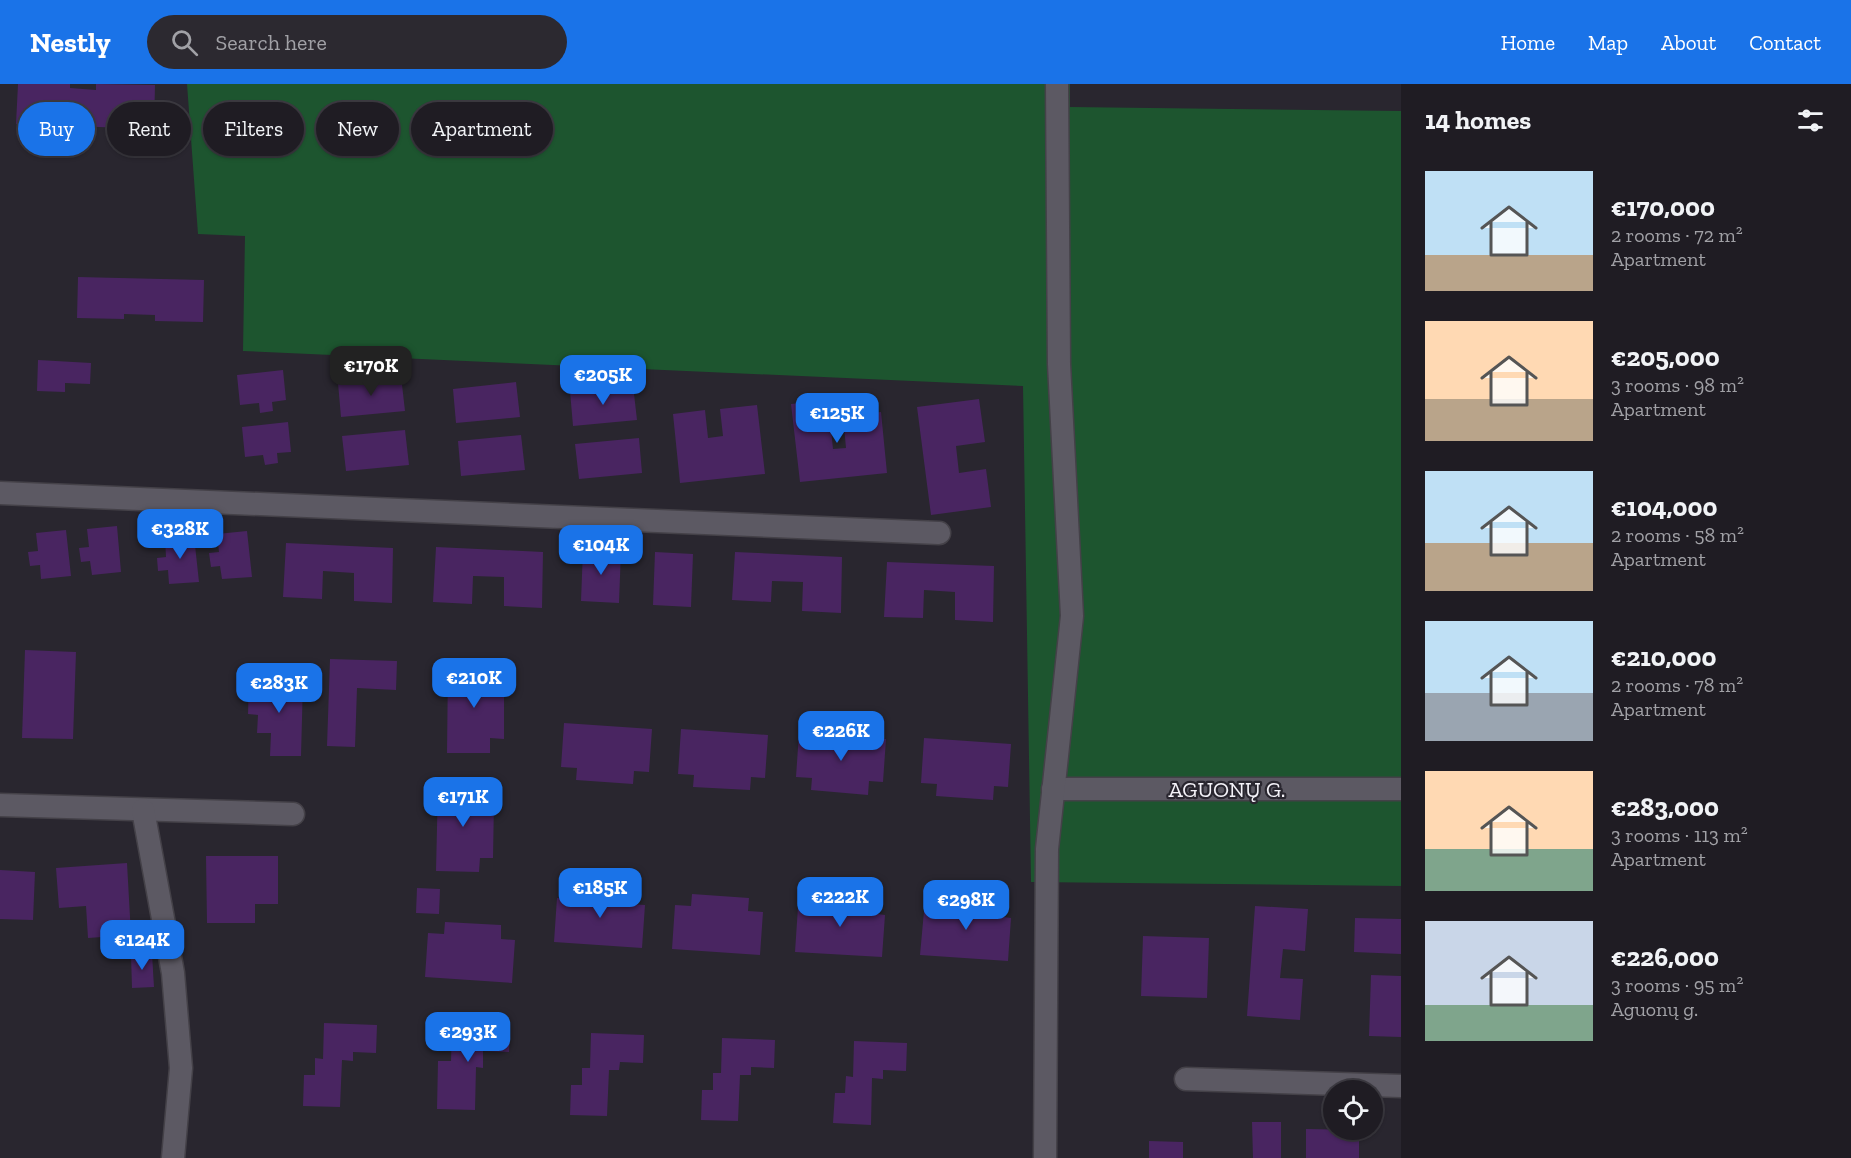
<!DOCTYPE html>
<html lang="en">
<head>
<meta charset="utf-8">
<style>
  body { margin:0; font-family:"Zilla Slab",serif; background:#2c2930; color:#f1f3f6; height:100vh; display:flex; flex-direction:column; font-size:22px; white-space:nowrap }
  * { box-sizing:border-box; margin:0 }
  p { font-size:20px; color:#a1a1a6 }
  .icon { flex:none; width:33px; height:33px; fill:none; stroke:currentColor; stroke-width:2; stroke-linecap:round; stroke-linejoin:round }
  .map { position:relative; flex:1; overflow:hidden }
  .details { display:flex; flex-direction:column; background:#1f1c23; width:450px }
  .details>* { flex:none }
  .hud { position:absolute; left:18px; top:18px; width:570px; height:54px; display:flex; gap:12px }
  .tools { position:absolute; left:1323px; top:996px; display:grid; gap:12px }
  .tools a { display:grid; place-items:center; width:60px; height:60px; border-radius:50%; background:#1f1c23; box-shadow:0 2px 4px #0004,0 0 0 2px #3c3a41; font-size:30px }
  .price { position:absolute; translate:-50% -51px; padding:0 14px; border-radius:12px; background:#1a73e8; color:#fff; font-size:20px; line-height:39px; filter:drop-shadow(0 2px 3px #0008) }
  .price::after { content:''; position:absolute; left:50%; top:36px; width:18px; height:14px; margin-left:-9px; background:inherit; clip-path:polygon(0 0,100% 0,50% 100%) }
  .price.on { background:#222; color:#fff }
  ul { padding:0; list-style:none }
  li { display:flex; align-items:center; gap:18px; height:150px; padding:0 24px }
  li span { display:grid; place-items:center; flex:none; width:168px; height:120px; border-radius:0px; color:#555 }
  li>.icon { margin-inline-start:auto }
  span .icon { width:72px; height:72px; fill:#fffc; stroke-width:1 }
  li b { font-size:26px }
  h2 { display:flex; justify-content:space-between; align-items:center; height:72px; padding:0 24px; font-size:26px }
  .pill { padding:0 21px; border-radius:27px; background:#1f1c23; box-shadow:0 2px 4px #0004,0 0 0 2px #3c3a41; font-size:21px; line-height:54px }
  .pill.on { background:#1a73e8; color:#fff }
  header { display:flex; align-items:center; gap:36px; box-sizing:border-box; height:84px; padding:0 30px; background:#1a73e8; color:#fff }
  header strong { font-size:28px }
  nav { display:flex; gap:33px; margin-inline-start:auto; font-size:21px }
  .search { width:420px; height:54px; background:#2c2930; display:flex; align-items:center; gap:15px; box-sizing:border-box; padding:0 21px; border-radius:33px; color:#a1a1a6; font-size:22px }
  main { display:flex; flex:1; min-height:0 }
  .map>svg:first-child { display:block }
  .green { fill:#1d552f }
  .building { fill:#492561 }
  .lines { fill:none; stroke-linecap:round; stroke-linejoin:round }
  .minor-casing { stroke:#444148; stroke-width:25 }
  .minor { stroke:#5c5963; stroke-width:22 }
  .labels { text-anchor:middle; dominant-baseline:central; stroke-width:4.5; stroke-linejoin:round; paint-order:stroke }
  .street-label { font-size:22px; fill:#f4f2f8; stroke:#29262f }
</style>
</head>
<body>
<header>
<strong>Nestly</strong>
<div class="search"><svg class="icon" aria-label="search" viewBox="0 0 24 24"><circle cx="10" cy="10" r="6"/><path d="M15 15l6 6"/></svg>Search here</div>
<nav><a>Home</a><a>Map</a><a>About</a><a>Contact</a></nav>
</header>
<main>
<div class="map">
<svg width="1401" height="1074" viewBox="0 0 1401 1074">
  <rect width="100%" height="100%" fill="#29262f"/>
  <!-- green -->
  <polygon class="green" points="187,0 1070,0 1070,23 1401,27 1401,802 1031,798 1023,302 243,267 245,152 198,150"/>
  <!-- building -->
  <g class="building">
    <polygon points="18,0 70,0 70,4 96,6 96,0 155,1 154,45 16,40"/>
    <polygon points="78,193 204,196 203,238 155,237 155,231 124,230 124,235 77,234"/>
    <polygon points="38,276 91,279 90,300 65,299 65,308 37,307"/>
    <polygon points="283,286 286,316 272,318 273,327 260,329 259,319 240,321 237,291"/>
    <polygon points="401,292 405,327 341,333 338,299"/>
    <polygon points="516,298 520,333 456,339 453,305"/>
    <polygon points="633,301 637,336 573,342 570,307"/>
    <polygon points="979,315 985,358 956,362 959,389 986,385 991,423 931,431 917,323"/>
    <polygon points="828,316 833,365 846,364 843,332 881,328 887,389 800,398 791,320"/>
    <polygon points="757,321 765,390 680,399 673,330 705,326 708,354 723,352 720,325"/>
    <polygon points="288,338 291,368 277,369 278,379 265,381 263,371 245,373 242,343"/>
    <polygon points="405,346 409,381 346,387 342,352"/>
    <polygon points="521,351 525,386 461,392 458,357"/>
    <polygon points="639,354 642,389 579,395 575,360"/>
    <polygon points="117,442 121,488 92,491 90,477 81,478 79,464 89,463 87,445"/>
    <polygon points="66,446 71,492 41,495 40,481 30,482 28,468 38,467 36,449"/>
    <polygon points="247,447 252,493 222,495 220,482 211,483 209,469 219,468 217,450"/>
    <polygon points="194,452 199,498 169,500 168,486 158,487 157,474 166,473 165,454"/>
    <polygon points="286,459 393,464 392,519 354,517 354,489 323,487 322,515 283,513"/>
    <polygon points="436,463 543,468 542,524 504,522 504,493 473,492 472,520 433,518"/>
    <polygon points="583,465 621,466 619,519 581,517"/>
    <polygon points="655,468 693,470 691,523 653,521"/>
    <polygon points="735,468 842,473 841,529 802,527 803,498 772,497 771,518 732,516"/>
    <polygon points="887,478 994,482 993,538 955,536 955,508 924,506 923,534 884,533"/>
    <polygon points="25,566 76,568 73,655 22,654"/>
    <polygon points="330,575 397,577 396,606 357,604 355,663 327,662"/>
    <polygon points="448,581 493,582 492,598 504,598 504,655 490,654 490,669 447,669"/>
    <polygon points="249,595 303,597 301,672 270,672 271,649 257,649 258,631 248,630"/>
    <polygon points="564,639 652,645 649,688 634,687 633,700 576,696 577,684 561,683"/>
    <polygon points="681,645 768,651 765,694 751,693 750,706 693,703 694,691 678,690"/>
    <polygon points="799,649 886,655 883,698 869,697 868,711 811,706 812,694 796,693"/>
    <polygon points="924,654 1011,660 1008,703 994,702 993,716 936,712 937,700 921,699"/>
    <polygon points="438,700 482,701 482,717 494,717 493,774 480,774 479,788 436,787"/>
    <polygon points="206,772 278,772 278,820 255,820 255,839 207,839"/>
    <polygon points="127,779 131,851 88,854 86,822 59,824 56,784"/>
    <polygon points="0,786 35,788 33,836 0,835"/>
    <polygon points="574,803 631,807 630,820 645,821 642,864 554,858 557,814 573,815"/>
    <polygon points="417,804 440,805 439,830 416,829"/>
    <polygon points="692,810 749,814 748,827 763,828 760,871 672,865 675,821 691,822"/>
    <polygon points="814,812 871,816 870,829 885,831 882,873 795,868 798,823 813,824"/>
    <polygon points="940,815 997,819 996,832 1011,834 1008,877 920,871 924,827 939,828"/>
    <polygon points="1255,822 1308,825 1305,867 1283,865 1280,894 1303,895 1300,936 1247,932"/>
    <polygon points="1355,834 1401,835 1401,870 1354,868"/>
    <polygon points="445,838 501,841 501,855 515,856 512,899 425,893 428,849 444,850"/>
    <polygon points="1143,852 1209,854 1207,914 1141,912"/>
    <polygon points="152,870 154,903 132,904 131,871"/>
    <polygon points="1371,891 1401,892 1401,953 1369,952"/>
    <polygon points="324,939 377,941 376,969 353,968 353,977 342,976 340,1023 303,1022 304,991 315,991 315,974 323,975"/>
    <polygon points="452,940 510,941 509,968 483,967 483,984 476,983 475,1026 437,1025 438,977 451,977"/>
    <polygon points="591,949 644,951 643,979 620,978 619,986 609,986 607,1032 570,1031 571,1001 582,1001 582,984 590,984"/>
    <polygon points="722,954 775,956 774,984 751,983 751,991 740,991 738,1037 701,1036 702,1006 713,1006 713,989 721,989"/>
    <polygon points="854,957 907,959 906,987 883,986 883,995 872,994 871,1041 833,1039 835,1009 845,1009 846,992 853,993"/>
    <polygon points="1252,1038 1281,1038 1281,1074 1253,1074"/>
    <polygon points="1306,1045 1359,1046 1359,1074 1306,1074"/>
    <polygon points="1149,1057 1183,1058 1183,1074 1149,1074"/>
  </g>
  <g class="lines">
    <!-- minor casing -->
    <g class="minor-casing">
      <g id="minor">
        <polyline points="0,409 939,449"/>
        <polyline points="1053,705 1401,705"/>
        <polyline points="0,721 293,730"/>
        <polyline points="143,726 173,889 181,984 173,1074"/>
        <polyline points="1186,995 1401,1002"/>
        <polyline points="1045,1074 1047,765 1072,532 1059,280 1057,0"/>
      </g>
    </g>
    <!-- minor -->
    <use href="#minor" class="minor"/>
  </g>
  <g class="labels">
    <!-- street labels -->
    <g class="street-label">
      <text x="1227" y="705">AGUONŲ G.</text>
    </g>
  </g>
</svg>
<div class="tools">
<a><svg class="icon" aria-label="locate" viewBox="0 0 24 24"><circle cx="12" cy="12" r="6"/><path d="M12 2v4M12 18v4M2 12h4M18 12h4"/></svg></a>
</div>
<b class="price on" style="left:371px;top:313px">€170K</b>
<b class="price" style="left:603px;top:322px">€205K</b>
<b class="price" style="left:837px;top:360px">€125K</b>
<b class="price" style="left:180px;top:476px">€328K</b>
<b class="price" style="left:601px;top:492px">€104K</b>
<b class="price" style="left:474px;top:625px">€210K</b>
<b class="price" style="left:279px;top:630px">€283K</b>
<b class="price" style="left:841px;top:678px">€226K</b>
<b class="price" style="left:463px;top:744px">€171K</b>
<b class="price" style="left:600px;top:835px">€185K</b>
<b class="price" style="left:840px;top:844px">€222K</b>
<b class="price" style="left:966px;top:847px">€298K</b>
<b class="price" style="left:142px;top:887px">€124K</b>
<b class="price" style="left:468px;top:979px">€293K</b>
<div class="hud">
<a class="pill on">Buy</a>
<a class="pill">Rent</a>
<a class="pill">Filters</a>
<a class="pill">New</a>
<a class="pill">Apartment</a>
</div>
</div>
<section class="details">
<h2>14 homes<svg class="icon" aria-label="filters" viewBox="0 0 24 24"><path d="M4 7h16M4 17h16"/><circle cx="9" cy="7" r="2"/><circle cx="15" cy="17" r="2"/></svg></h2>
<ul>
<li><span style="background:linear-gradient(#bfe0f5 70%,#b9a48a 0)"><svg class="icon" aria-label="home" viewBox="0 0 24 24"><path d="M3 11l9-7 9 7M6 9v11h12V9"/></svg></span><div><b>€170,000</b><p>2 rooms · 72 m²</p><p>Apartment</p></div></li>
<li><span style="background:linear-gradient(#ffd9b3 65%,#b9a48a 0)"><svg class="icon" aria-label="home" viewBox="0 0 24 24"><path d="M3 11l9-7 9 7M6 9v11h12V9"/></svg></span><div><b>€205,000</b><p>3 rooms · 98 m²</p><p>Apartment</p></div></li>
<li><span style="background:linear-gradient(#bfe0f5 60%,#b9a48a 0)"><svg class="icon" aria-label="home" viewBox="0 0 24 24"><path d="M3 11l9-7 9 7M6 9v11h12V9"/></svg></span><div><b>€104,000</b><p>2 rooms · 58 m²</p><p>Apartment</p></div></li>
<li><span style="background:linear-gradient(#bfe0f5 60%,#9aa5b1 0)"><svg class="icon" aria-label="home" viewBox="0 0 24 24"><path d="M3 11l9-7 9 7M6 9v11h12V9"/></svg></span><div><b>€210,000</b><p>2 rooms · 78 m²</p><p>Apartment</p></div></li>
<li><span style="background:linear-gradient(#ffd9b3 65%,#7fa58c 0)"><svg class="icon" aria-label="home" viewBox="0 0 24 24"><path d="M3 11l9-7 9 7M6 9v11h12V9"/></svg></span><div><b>€283,000</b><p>3 rooms · 113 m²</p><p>Apartment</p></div></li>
<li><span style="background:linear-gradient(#c9d6e8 70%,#7fa58c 0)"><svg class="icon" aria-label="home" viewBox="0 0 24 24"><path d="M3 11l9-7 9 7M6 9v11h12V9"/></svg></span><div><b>€226,000</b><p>3 rooms · 95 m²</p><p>Aguonų g.</p></div></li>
</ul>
</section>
</main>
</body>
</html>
